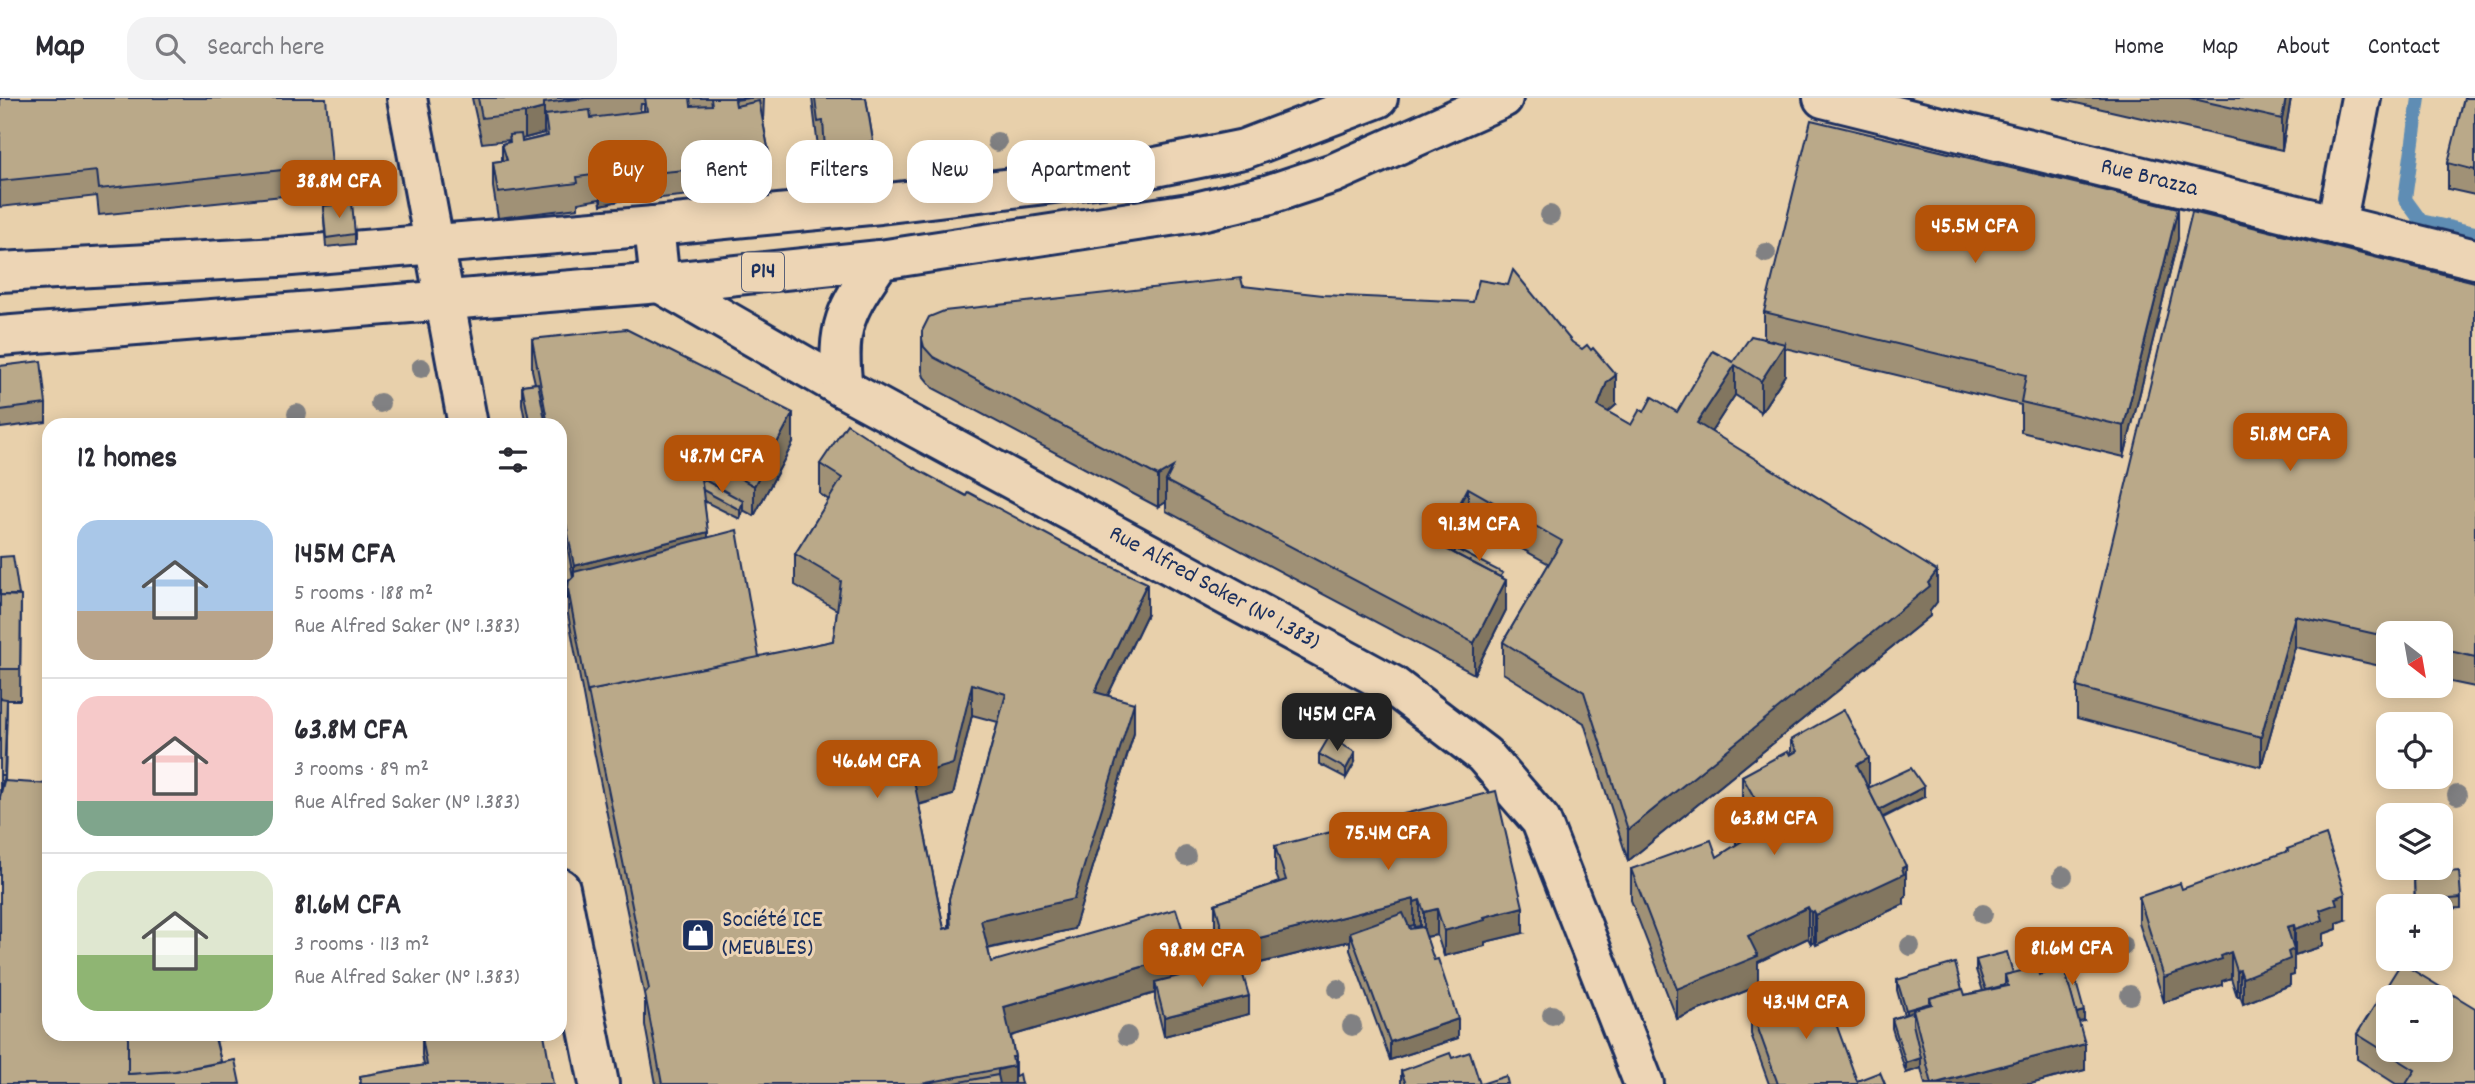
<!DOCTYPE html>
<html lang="en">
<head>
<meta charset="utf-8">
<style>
  body { margin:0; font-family:Dekko,sans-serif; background:#f2f2f3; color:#2b2b33; height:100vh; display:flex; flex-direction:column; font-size:26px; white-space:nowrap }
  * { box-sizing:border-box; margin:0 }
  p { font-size:23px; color:#7c7c81 }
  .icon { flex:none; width:38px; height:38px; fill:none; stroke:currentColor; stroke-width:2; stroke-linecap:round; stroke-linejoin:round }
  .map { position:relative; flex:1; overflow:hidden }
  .details { position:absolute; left:42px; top:320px; width:525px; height:623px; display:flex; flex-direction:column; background:#fff; border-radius:21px; box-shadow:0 4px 18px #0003 }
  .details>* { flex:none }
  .guide { position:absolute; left:588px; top:42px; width:665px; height:63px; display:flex; gap:14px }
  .needle { width:46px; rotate:149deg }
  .controls { position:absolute; left:2376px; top:523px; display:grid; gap:14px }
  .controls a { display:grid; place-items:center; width:77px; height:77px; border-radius:14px; background:#fff; box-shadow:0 4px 18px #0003; font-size:35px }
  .price { position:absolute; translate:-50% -60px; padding:0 16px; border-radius:14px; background:#b45309; color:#fff; font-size:23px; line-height:46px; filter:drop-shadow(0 2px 4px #0008) }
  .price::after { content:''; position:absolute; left:50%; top:42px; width:21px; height:16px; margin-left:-10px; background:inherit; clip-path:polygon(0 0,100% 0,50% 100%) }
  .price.current { background:#222; color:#fff }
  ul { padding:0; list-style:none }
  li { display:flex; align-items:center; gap:21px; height:175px; padding:0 35px }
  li+li { border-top:2px solid #e1e1e2 }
  li span { display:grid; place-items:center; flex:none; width:196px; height:140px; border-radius:21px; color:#555 }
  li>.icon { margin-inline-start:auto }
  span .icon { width:84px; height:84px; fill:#fffc; stroke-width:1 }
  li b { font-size:30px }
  h2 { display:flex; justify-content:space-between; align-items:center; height:84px; padding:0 35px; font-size:30px }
  .chip { padding:0 24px; border-radius:21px; background:#fff; box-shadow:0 4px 18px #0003; font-size:24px; line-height:63px }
  .chip.current { background:#b45309; color:#fff }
  header { display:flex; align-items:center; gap:42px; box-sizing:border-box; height:98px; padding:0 35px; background:#fff; border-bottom:2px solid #e1e1e2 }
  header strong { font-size:33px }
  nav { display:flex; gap:38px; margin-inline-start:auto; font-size:24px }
  .search { width:490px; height:63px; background:#f2f2f3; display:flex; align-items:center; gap:18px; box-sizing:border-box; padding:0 24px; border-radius:21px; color:#7c7c81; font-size:26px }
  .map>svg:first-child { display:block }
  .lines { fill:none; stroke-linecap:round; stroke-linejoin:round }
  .stream { stroke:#5f8db4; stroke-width:14 }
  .minor-casing { stroke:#1b2f5e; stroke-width:44 }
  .major-casing { stroke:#1b2f5e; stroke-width:44 }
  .minor { stroke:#edd5b5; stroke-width:38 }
  .major { stroke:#edd5b5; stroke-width:38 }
  .tree { fill:#818183 }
  .wall { fill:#a09176; stroke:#1b2f5e; stroke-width:2; fill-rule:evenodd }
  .shaded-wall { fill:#827660; stroke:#1b2f5e; stroke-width:2 }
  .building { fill:#baa989; stroke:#1b2f5e; stroke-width:2; fill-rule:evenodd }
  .labels { text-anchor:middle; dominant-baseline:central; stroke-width:6; stroke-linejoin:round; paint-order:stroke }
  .shield { fill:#edd5b5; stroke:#5a6178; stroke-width:2 }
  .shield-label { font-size:23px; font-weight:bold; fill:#1b2f5e }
  .street-label { font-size:24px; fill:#1b2f5e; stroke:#edd5b5 }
  .poi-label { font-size:24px; fill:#1b2f5e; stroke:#edd5b5; text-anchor:start }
</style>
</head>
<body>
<header>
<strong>Map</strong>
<div class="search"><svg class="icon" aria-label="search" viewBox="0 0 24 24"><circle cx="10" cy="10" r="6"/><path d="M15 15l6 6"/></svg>Search here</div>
<nav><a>Home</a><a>Map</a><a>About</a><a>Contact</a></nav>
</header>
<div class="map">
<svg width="2475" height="986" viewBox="0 0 2475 986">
  <rect width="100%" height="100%" fill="#e8d0ab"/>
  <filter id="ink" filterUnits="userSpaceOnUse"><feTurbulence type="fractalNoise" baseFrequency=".0143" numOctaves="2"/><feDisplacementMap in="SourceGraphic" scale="14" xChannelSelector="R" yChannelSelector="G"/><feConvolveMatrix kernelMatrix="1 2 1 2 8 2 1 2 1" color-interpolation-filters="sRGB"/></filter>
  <g filter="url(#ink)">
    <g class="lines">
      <!-- stream -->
      <polyline class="stream" points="2419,0 2405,101 2421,123 2475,135"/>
      <!-- minor casing -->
      <g class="minor-casing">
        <g id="minor">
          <polyline points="407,0 468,327"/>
          <path id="s1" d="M1823,0L2475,161"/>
          <polyline points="2336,127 2361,0"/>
          <path id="s2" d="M654,128L660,185L843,290L1392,587L1484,657L1541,723L1644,986"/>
          <polyline points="560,790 599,986"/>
        </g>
      </g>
      <!-- major casing -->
      <g class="major-casing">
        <g id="major">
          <polyline points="0,174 279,159 654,128 880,106 1111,78 1244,51 1378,0"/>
          <polyline points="0,238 660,185 880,162 1196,114 1267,97 1334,75 1503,0"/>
          <path d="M843,290C835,228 846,212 880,162"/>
        </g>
      </g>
      <!-- minor -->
      <use href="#minor" class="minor"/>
      <!-- major -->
      <use href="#major" class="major"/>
    </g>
    <!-- trees -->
    <g class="tree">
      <circle cx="997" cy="44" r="10"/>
      <circle cx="1550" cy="117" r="10"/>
      <circle cx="1766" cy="155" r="10"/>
      <circle cx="421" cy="270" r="10"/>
      <circle cx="380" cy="305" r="10"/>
      <circle cx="297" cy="316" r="10"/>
      <circle cx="2457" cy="697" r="10"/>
      <circle cx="1186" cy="758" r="10"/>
      <circle cx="2063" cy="778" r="10"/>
      <circle cx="1983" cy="816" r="10"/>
      <circle cx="1910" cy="848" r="10"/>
      <circle cx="2123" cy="848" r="10"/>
      <circle cx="1338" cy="891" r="10"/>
      <circle cx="2130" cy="897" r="10"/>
      <circle cx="1552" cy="917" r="10"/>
      <circle cx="1352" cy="928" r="10"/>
      <circle cx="1127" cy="938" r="10"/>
    </g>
    <!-- wall -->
    <g class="wall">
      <polygon points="0,0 332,67 332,93 99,117 97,98 0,109"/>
      <path d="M472,0H764L763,24L769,55V99L743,102L740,92L642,102V95L624,98V102L601,107L600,101L578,105V110L498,120L493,89V64L502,63V46L509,44V42L482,45ZM641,6H644V13H640ZM544,30L545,38L522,44V41L544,35Z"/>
      <polygon points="812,0 866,0 873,43 873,68 867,69 869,93 844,98 839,82 839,87 826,90 823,48 818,49"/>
      <polygon points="2054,0 2291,0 2282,52"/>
      <polygon points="2475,0 2475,97 2448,91 2448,65"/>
      <polygon points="323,108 355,136 355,146 326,149"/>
      <polygon points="2178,141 2124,359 2021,334 2021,307 1785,250 1785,277 1761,314 1735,297 1711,334 1937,504 1930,513 1930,518 1628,763 1584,625 1503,575 1503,544 1549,466 1468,421 1466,426 1466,441 1460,453 1503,480 1506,512 1474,576 1166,413 1166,404 1158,409 933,290 924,279 922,272 922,233 1243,188 1616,307 1608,314 1631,327 1644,314 1677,314 1733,264 1764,241 1764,214"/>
      <polygon points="2475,184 2475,589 2441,582 2441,536 2389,536 2389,570 2295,549 2261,669 2077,620 2077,589"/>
      <path d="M532,241L793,345L754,418L743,412L740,421L704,403L708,439L759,559L833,543L837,512L795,487V456L829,402L820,396V366L911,368L1147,516L1108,597L1134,635L1074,831L988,851L991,864L1190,875L1225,867L1215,831V806L1279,784L1275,774V748L1523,835L1485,844V848L1444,858L1437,837L1426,839L1458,940L1390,962L1350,852V843L1241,870L1249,916L1164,938L1155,902V895L1011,938L1015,959V978L1021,986H656L645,927V900L588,624L568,516V500L560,502V327H526L522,306V287L535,285L532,272ZM972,617L998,624L949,801V829L944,831L919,707L953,697ZM1414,827V829L1420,828V829L1410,831L1409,828Z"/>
      <polygon points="0,268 46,306 46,324 0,330"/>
      <polygon points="0,459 19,497 21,498 20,602 7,602 5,683 49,936 264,936 216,942 221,964 0,986"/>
      <polygon points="1791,642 1869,690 1924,699 1883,720 1906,799 1904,800 1904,806 1816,847 1814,844 1811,846 1808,840 1758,864 1758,888 1677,921 1631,802 1631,771 1717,759 1736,747 1735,715 1744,712 1742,709 1742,678 1791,656"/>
      <polygon points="1319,656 1355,664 1346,680 1319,666"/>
      <polygon points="2414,777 2461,800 2461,810 2441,811 2441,808 2415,808"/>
      <polygon points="2182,791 2345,822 2337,825 2337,831 2323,836 2323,848 2295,857 2294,853 2294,877 2290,878 2290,887 2243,906 2240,898 2237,898 2231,880 2222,883 2222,887 2164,904 2139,825 2139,799"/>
      <polygon points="1976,862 2013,875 2039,877 2048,875 2048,872 2084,923 2079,924 2085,972 2030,986 1925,986 1921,970 1906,975 1892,930 1892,921 1904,917 1897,892 1897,882 1965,897 1983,893 1976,872"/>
      <polygon points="1751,911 1857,983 1885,986 1769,986 1751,936"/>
      <polygon points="2357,936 2475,986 2396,986 2357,961"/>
      <polygon points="422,939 553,986 360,986 360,978 424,967 422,957"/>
      <polygon points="1452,960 1480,986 1401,986 1401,973"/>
    </g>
    <!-- shaded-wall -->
    <g class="shaded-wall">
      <polygon points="2286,0 2291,0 2282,52 2282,21"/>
      <polygon points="544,10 544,35 525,40 525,15"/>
      <polygon points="839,61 839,87 826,90 826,65"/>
      <polygon points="624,76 624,102 601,107 601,82"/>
      <polygon points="869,83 869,93 844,98 844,88"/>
      <polygon points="2178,110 2178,141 2124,359 2124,328"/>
      <polygon points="1785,246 1785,277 1761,314 1761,283"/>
      <polygon points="1735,267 1735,297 1697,356 1697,325"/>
      <polygon points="1616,277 1616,307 1607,315 1598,308 1607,284"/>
      <polygon points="793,315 793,345 754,418 754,388"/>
      <polygon points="696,356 696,387 690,365"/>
      <polygon points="1173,369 1166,383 1166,404 1158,409 1158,378"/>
      <polygon points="1468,390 1468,421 1466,426 1466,441 1450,473 1446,451 1459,407"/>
      <polygon points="743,403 743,413 740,421 740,412"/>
      <polygon points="708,434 708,465 574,478 574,468"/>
      <polygon points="1937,473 1937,504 1930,513 1930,518 1628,763 1628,732 1928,485"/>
      <polygon points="574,481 568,491 568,500 560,502 560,484"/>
      <polygon points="1506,482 1506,512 1474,576 1474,545"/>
      <polygon points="1147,485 1147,516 1095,624 1095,594"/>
      <polygon points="2295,518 2295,549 2261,669 2261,639"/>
      <polygon points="972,586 972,617 953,697 913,708 913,678"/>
      <polygon points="7,601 4,708 0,725 0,694"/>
      <polygon points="1134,605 1134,635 1074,831 981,852 981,822"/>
      <polygon points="1355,654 1355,664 1346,680 1346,671"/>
      <polygon points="1869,660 1869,690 1857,697 1857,667"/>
      <polygon points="1924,689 1924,699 1871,725 1871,716"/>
      <polygon points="1906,768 1906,799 1904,800 1904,806 1816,847 1816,817"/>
      <polygon points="2345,796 2345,822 2337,825 2337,831 2323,836 2323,848 2295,857 2295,831 2335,800"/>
      <polygon points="1414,801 1414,827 1353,842 1350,834 1350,843 1227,873 1227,848"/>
      <polygon points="1420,802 1420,828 1414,829 1414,804"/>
      <polygon points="1523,809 1523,835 1485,844 1485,848 1444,858 1444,833 1484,819"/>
      <polygon points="1808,809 1808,840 1758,864 1758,888 1677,921 1677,891 1748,838"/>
      <polygon points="1437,811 1437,837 1424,839 1424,814"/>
      <polygon points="1814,813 1814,844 1811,846 1811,815"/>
      <polygon points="2294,827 2294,877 2290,878 2290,887 2243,906 2243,880 2287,829"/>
      <polygon points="2231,854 2231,880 2222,883 2222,887 2164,904 2164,879"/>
      <polygon points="1190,855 1190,885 1155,884 1155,895 1004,940 1004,909"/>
      <polygon points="2240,872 2240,898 2237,898 2237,873"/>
      <polygon points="1249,898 1249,916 1164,938 1164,919"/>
      <polygon points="1930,905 1930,915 1913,911 1913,920 1906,922 1906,912"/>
      <polygon points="2084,913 2084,923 2073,925 2073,916"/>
      <polygon points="1458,921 1458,940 1390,962 1390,944"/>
      <polygon points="2085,946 2085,972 2030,986 1933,986"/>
      <polygon points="1921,960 1921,970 1906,975 1906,965"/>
      <polygon points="1014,968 1014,986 998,986 998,972"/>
    </g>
    <!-- building -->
    <g class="building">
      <polygon points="0,0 326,0 332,67 99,91 97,73 0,83"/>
      <polygon points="478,0 585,0 544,5 544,10 525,15 482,20"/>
      <polygon points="645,0 690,0 691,8 712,7 711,0 750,0 735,2 736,8 759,3 769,55 767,55 769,74 743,77 740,67 642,76 642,69 623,73 624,76 601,82 600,76 577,79 578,85 498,95 493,64 507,62 502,46 510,44 509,37 521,36 522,44 548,38 545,17 590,12 591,20 647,13"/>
      <polygon points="815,0 866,0 873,43 837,50 839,61 826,65 823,23 818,24"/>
      <polygon points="2189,0 2286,0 2282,21"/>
      <polygon points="2464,0 2475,0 2475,72 2448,65"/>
      <polygon points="1811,22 2178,110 2124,328 2021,304 2026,277 1764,214"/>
      <polygon points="867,60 869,83 844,88 839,72 839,65"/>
      <polygon points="352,105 355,136 326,140 323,108"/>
      <polygon points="2192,114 2475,184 2475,559 2441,551 2441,536 2389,536 2389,539 2295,518 2261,639 2077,589"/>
      <polygon points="1513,172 1572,244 1582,251 1587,247 1591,252 1593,250 1616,277 1607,284 1598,308 1631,327 1640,311 1644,314 1652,299 1677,314 1713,253 1733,264 1751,238 1785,246 1761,283 1735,267 1697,325 1937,473 1928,485 1930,488 1628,732 1584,594 1503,544 1562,443 1468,390 1459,407 1466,410 1446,451 1506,482 1474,545 1166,383 1173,369 1158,378 933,259 924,249 922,241 922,233 929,219 944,213 1241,180 1243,188 1323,197 1473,204 1479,182 1508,187"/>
      <polygon points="626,231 793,315 754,388 696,356 690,365 700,370 708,434 574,468 560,393 560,327 548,327 532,241"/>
      <polygon points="41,263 46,306 0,312 0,268"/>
      <polygon points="538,285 546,327 530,327 522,287"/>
      <path d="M847,326L911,368L966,398L968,394L1072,450L1147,485L1095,594L1134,605L1074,801L981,822L991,864L1176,811L1190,855L1004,909L1015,959H1012L1014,968L921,986H662L645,896L649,891L588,593L833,543L841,483L795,456L842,380L820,366ZM972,586L1006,596L949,801L951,829L944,831L913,678L953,666Z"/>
      <polygon points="701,380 743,403 740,412 703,392"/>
      <polygon points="560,406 573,479 571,481 560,484"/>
      <polygon points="737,432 759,559 588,593 588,598 568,491 569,483 574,478 574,474"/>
      <polygon points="1456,451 1503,475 1500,479 1454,455"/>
      <polygon points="13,458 19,497 0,497 0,459"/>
      <polygon points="0,497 21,498 20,571 0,571"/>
      <polygon points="0,600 7,601 4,683 4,677 0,677"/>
      <polygon points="1844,612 1869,660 1857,667 1906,768 1902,770 1904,776 1816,817 1814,813 1811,815 1808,809 1748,838 1758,858 1677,891 1631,771 1711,742 1717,759 1750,738 1735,715 1758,706 1742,678 1788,653 1790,657 1797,653 1791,642"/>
      <polygon points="1329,639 1355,654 1346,671 1319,656"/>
      <polygon points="1911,670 1924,689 1879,712 1868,690"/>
      <polygon points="0,677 4,677 0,694"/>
      <polygon points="4,683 49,686 49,936 128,936 128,976 175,973 235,962 240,986 0,986 0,699"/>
      <polygon points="1496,693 1523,809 1484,819 1485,822 1444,833 1437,811 1424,814 1420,802 1414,804 1414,801 1227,848 1215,806 1286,782 1275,748"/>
      <polygon points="2326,737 2345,796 2335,800 2337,806 2320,812 2323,822 2295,831 2294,827 2287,829 2294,851 2288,854 2290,861 2243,880 2240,872 2237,873 2231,854 2221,858 2222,861 2164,879 2139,799 2180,785 2182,791 2288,753 2287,751"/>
      <polygon points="2459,773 2461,800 2415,804 2414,777"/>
      <polygon points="1403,815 1410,831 1423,829 1434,862 1438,861 1458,921 1390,944 1350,834"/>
      <polygon points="2007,854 2013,875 2005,877 2005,887 1986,892 1976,862"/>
      <polygon points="1239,863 1249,898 1164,919 1155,884"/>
      <polygon points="1955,865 1962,891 1930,900 1930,905 1906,912 1897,882"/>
      <path d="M2401,865L2475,910V986H2406L2415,972L2357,936ZM2389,900H2441V952H2389Z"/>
      <polygon points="2071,866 2084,913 2076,915 2064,870 2049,874 2048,872"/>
      <polygon points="2037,869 2039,877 2064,870 2085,946 1932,986 1913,911 1932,906 1930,900 1963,891 1965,897 2008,888 2005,877"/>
      <polygon points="1821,885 1857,983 1880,974 1885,986 1778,986 1751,911"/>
      <polygon points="1913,914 1913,926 1921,960 1906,965 1892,921"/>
      <polygon points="128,936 214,936 221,964 175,973 128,976"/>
      <polygon points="436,936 544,936 553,986 361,986 360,978 427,967 422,939"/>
      <polygon points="1470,954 1480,986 1406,986 1401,973 1450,955 1452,960"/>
      <polygon points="1019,976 1021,986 1014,986 1014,979"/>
      <polygon points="998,977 1000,986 949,986"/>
      <polygon points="1506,978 1508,986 1481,986"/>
    </g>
  </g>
  <!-- icons -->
  <defs>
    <g id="shop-square" transform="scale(1.75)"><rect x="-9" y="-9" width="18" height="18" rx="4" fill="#1b2f5e" stroke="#edd5b5"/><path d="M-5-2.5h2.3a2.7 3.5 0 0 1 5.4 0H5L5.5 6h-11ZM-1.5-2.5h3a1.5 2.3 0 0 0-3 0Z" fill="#fff"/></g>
  </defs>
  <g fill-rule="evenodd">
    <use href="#shop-square" x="698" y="837"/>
  </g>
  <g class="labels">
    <!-- shield labels -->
    <rect class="shield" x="742" y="154.5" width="42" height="39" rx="5"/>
    <g class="shield-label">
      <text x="763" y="174">P14</text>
    </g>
    <!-- street labels -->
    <g class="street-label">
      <text stroke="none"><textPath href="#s1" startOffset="336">Rue Brazza</textPath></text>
      <text stroke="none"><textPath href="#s2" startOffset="690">Rue Alfred Saker (N° 1.383)</textPath></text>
    </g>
    <!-- poi labels -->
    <g class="poi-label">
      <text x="722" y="823">Société ICE<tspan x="722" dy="28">(MEUBLES)</tspan></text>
    </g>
  </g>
</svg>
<div class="controls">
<a><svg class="needle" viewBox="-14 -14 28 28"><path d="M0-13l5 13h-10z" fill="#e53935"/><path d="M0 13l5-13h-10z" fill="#7c7c81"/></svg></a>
<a><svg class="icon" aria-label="locate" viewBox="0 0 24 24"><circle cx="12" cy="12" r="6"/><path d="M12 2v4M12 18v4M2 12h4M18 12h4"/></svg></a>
<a><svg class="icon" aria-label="layers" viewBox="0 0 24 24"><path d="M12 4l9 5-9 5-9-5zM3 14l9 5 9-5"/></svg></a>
<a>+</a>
<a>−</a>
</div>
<b class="price" style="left:339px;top:122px">38.8M CFA</b>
<b class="price" style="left:1975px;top:167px">45.5M CFA</b>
<b class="price" style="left:2290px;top:375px">51.8M CFA</b>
<b class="price" style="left:722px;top:397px">48.7M CFA</b>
<b class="price" style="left:1479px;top:465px">91.3M CFA</b>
<b class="price current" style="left:1337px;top:655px">145M CFA</b>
<b class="price" style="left:877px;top:702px">46.6M CFA</b>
<b class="price" style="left:1774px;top:759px">63.8M CFA</b>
<b class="price" style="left:1388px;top:774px">75.4M CFA</b>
<b class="price" style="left:2072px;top:889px">81.6M CFA</b>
<b class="price" style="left:1202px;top:891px">98.8M CFA</b>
<b class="price" style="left:1806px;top:943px">43.4M CFA</b>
<div class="guide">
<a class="chip current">Buy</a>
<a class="chip">Rent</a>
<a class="chip">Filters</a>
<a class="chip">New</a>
<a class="chip">Apartment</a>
</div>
<section class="details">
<h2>12 homes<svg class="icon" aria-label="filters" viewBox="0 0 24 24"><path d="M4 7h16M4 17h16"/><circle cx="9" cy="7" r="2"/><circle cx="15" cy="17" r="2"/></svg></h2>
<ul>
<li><span style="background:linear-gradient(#a9c7e8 65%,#b9a48a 0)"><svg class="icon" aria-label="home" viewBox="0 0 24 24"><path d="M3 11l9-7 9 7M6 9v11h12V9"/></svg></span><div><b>145M CFA</b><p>5 rooms · 188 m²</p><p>Rue Alfred Saker (N° 1.383)</p></div></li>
<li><span style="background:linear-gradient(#f6c9c9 75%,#7fa58c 0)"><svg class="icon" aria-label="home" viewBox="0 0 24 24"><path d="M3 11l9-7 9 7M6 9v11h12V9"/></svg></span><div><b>63.8M CFA</b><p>3 rooms · 89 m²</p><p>Rue Alfred Saker (N° 1.383)</p></div></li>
<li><span style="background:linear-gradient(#dfe7d0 60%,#8fb573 0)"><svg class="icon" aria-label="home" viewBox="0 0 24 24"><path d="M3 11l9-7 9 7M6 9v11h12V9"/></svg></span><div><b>81.6M CFA</b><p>3 rooms · 113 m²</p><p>Rue Alfred Saker (N° 1.383)</p></div></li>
</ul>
</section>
</div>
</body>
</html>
